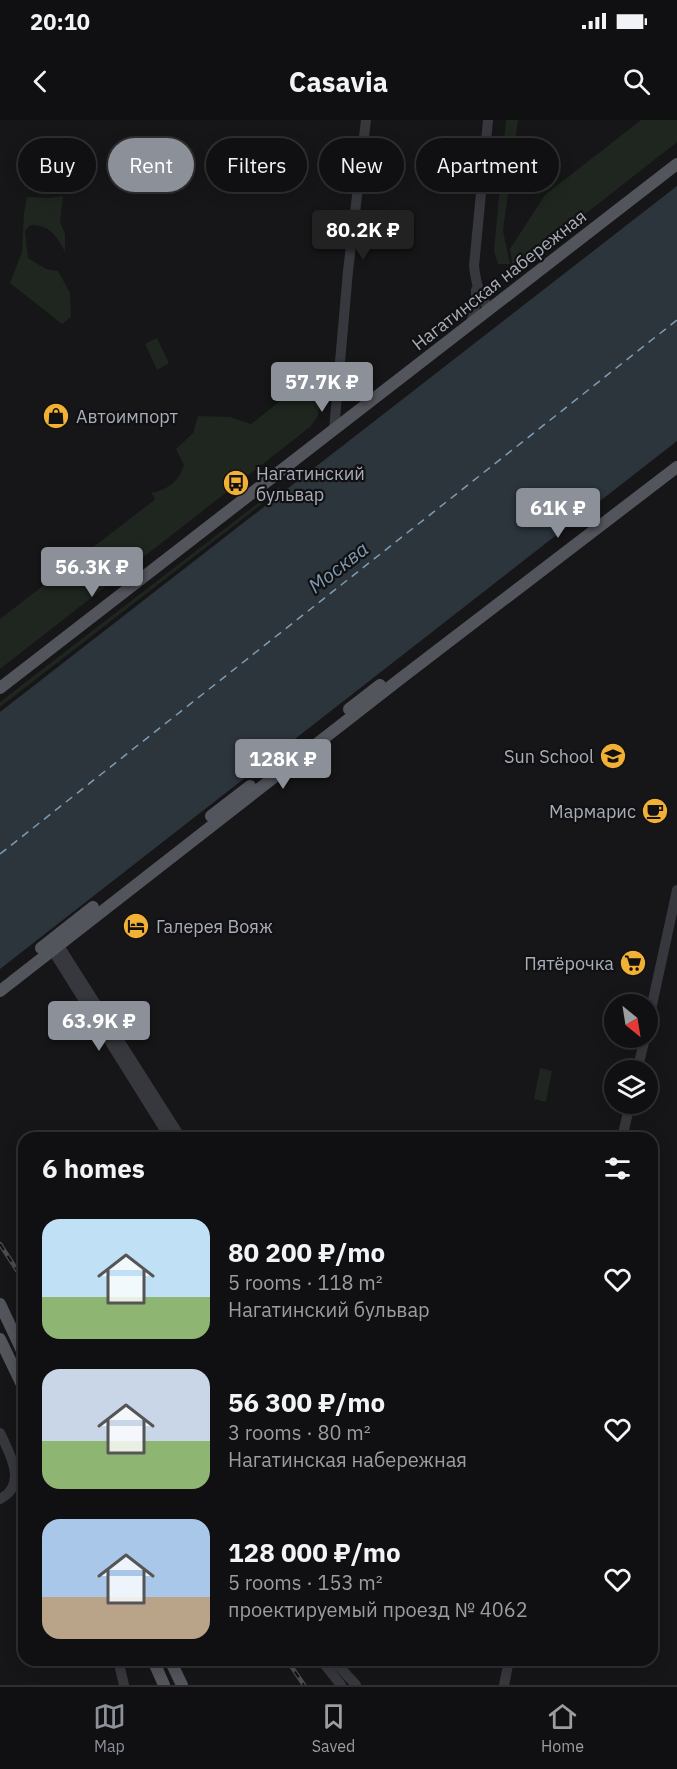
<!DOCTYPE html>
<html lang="en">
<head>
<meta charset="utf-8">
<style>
  body { margin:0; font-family:"IBM Plex Sans",sans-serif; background:#1e1e20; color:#f1f3f6; height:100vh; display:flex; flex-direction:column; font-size:22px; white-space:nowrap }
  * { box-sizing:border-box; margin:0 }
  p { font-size:20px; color:#9c9d9f }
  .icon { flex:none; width:33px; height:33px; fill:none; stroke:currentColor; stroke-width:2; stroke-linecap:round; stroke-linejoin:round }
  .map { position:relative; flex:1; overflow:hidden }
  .details { position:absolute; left:18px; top:1012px; width:640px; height:534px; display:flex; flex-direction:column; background:#101012; border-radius:18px; box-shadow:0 3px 15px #0003,0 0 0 2px #303032 }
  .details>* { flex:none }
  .guide { position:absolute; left:18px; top:18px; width:642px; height:54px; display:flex; gap:12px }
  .needle { width:39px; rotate:150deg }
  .tools { position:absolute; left:604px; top:874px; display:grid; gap:12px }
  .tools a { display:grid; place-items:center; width:54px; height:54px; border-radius:50%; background:#101012; box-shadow:0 3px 15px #0003,0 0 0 2px #303032; font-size:30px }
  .price { position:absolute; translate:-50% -51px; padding:0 14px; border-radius:6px; background:#8c9099; color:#fff; font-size:20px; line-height:39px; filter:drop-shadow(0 2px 3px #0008) }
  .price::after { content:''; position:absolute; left:50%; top:36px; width:18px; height:14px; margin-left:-9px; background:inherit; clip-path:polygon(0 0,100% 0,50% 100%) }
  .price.selected { background:#222; color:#fff }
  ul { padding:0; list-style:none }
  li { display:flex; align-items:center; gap:18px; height:150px; padding:0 24px }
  li span { display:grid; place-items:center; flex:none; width:168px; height:120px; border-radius:18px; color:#555 }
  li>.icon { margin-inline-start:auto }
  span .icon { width:72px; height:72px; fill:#fffc; stroke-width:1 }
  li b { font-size:26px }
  h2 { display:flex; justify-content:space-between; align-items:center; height:72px; padding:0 24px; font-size:26px }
  .chip { padding:0 21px; border-radius:27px; background:#101012; box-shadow:0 3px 15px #0003,0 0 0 2px #303032; font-size:21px; line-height:54px }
  .chip.selected { background:#8c9099; color:#fff }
  .status { display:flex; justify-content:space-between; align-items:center; height:42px; padding:0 30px; background:#101012; direction:ltr }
  .status svg { height:16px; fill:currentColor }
  header { display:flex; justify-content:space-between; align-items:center; height:78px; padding:0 24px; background:#101012; font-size:27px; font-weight:700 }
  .tab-bar { display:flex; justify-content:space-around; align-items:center; height:84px; border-top:2px solid #303032; background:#101012; font-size:16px; color:#9c9d9f }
  .tab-bar a { display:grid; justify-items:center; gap:3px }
  .tab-bar .selected { color:#8c9099 }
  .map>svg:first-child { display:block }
  .green { fill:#1e261f }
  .water { fill:#2c353c }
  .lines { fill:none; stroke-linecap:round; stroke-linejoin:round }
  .ferry { stroke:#7f9bb3; stroke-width:1.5; stroke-dasharray:8 6; stroke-linecap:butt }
  .minor { stroke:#37383d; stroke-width:10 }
  .major { stroke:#53555c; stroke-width:12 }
  .rail-casing { stroke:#4a4c52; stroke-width:4.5 }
  .rail { stroke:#111113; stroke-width:2; stroke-dasharray:7; stroke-linecap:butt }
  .labels { text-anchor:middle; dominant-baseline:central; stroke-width:4.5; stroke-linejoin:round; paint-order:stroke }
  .street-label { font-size:18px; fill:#a8adb8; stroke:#111113 }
  .poi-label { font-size:18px; fill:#a8adb8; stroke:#111113; text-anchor:start }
  .water-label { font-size:20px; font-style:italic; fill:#7f9bb3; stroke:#111113 }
</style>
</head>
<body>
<div class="status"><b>20:10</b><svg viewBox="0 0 49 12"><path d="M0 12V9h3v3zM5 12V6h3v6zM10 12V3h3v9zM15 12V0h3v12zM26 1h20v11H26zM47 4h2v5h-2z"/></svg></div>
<header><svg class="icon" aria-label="back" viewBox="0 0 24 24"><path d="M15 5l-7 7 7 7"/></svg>Casavia<svg class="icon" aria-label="search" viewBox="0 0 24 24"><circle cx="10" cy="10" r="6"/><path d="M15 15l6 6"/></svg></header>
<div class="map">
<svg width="677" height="1565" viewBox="0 0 677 1565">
  <rect width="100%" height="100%" fill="#161618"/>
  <!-- green -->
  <g class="green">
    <polygon points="506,0 518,0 503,111 510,144 498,144 494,131"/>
    <polygon points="641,0 677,0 677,22 505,157 512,142 510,129 545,75"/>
    <path d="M63,76L60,102L65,114V132C57,116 50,105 30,105L25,111L28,138L46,149L58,151L70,173L71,197L62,204L10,163L22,132L24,93L27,77L50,78Z"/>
    <polygon points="157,218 169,243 157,250 145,224"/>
    <path d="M317,252V258L324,253L318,296L310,307L0,549V499L153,381L155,378L151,373C167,370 179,362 184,345L176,329L193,313L198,296L230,297L251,304Z"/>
    <polygon points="279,367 281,369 0,587 0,582"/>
    <polygon points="540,948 552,951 546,982 534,979"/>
  </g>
  <!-- water -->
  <polygon class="water" points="677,66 677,321 0,849 0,592"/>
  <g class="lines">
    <!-- ferry -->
    <polyline class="ferry" points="0,734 677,200"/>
    <!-- minor -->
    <g class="minor">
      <path d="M488,0L474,146C476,163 479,175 489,189"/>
      <polyline points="471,204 476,181 476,170"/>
      <polyline points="334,310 348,151 366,0"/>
      <polyline points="54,818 181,1018"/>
      <polyline points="48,823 170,1018"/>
      <polyline points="648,903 677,770"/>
      <polyline points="637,951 645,918"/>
      <polyline points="622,1018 630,984"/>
      <path d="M0,1313C10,1334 28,1365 0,1379"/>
      <polyline points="118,1540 124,1565"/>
      <polyline points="321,1540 341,1565"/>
      <polyline points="333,1540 356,1565"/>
      <polyline points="504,1565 509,1540"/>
    </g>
    <!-- major -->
    <g class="major">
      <polyline points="0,568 677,44"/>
      <polyline points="349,589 380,565"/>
      <polyline points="211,696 250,666"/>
      <polyline points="41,828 93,787"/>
      <polyline points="0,871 400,559 677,347"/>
      <polyline points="0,1184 24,1235"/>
      <polyline points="0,1219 24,1269"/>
      <polyline points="153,1540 164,1565"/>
      <polyline points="170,1540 182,1565"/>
    </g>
    <!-- rail casing -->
    <g class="rail-casing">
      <g id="rail">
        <polyline points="0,1124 24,1161"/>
        <polyline points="287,1540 304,1565"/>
      </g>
    </g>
    <!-- rail -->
    <use href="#rail" class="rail"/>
  </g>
  <!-- icons -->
  <defs>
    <g id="shop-disc" transform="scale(1.35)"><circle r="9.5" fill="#f2b134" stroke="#111113"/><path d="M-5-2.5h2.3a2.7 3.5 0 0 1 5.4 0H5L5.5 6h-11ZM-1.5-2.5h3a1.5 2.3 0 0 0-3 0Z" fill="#111"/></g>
    <g id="bus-disc" transform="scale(1.35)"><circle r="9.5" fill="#f2b134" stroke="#111113"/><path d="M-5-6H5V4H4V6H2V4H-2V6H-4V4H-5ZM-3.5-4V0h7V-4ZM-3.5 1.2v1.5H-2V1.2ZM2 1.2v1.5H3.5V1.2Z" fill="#111"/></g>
    <g id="school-disc" transform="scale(1.35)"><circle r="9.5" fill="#f2b134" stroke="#111113"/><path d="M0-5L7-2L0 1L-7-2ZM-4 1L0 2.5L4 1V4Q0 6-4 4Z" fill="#111"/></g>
    <g id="cafe-disc" transform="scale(1.35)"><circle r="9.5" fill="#f2b134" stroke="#111113"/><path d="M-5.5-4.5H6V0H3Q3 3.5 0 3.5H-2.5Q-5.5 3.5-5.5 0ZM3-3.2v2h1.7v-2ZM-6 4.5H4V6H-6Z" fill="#111"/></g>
    <g id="hotel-disc" transform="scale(1.35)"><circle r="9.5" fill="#f2b134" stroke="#111113"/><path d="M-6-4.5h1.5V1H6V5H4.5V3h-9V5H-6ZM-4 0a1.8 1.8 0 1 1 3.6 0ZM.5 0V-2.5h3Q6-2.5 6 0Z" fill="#111"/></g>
    <g id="supermarket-disc" transform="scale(1.35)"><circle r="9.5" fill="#f2b134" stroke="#111113"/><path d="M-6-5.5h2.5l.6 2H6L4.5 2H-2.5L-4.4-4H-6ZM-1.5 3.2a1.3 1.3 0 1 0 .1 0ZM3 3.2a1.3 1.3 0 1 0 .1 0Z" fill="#111"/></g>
  </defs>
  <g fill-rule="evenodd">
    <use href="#shop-disc" x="56" y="296"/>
    <use href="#bus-disc" x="236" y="363"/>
    <use href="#school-disc" x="613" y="636"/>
    <use href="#cafe-disc" x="655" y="691"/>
    <use href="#hotel-disc" x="136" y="806"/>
    <use href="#supermarket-disc" x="633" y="843"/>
  </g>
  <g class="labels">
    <!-- street labels -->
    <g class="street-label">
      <text transform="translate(499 160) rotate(-38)">Нагатинская набережная</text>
    </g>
    <!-- poi labels -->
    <g class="poi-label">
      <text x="76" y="296">Автоимпорт</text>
      <text x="256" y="353">Нагатинский<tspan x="256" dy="21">бульвар</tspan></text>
      <text x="594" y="636" text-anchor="end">Sun School</text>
      <text x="636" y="691" text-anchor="end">Мармарис</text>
      <text x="156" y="806">Галерея Вояж</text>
      <text x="614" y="843" text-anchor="end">Пятёрочка</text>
    </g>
    <!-- water labels -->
    <g class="water-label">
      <text transform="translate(338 447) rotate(-38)">Москва</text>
    </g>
  </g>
</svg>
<div class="tools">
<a><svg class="needle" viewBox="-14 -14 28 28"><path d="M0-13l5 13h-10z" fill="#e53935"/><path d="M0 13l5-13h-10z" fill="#9c9d9f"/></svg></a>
<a><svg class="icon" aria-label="layers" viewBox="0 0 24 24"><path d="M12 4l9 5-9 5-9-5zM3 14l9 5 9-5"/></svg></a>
</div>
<b class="price selected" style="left:363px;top:141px">80.2K ₽</b>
<b class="price" style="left:322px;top:293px">57.7K ₽</b>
<b class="price" style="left:558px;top:419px">61K ₽</b>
<b class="price" style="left:92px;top:478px">56.3K ₽</b>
<b class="price" style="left:283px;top:670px">128K ₽</b>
<b class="price" style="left:99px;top:932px">63.9K ₽</b>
<div class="guide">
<a class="chip">Buy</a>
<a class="chip selected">Rent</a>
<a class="chip">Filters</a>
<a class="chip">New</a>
<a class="chip">Apartment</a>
</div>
<section class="details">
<h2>6 homes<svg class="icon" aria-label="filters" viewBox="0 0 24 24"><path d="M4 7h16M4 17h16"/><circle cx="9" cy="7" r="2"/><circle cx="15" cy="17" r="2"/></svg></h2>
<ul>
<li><span style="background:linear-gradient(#bfe0f5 65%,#8fb573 0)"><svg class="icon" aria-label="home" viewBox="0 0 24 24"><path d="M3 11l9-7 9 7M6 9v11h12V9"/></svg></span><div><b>80 200 ₽/mo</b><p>5 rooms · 118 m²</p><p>Нагатинский бульвар</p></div><svg class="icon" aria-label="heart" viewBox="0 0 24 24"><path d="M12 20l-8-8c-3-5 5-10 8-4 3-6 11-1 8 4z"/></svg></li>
<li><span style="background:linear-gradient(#c9d6e8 60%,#8fb573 0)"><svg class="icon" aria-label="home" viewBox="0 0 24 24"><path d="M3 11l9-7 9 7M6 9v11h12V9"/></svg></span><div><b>56 300 ₽/mo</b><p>3 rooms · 80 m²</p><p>Нагатинская набережная</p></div><svg class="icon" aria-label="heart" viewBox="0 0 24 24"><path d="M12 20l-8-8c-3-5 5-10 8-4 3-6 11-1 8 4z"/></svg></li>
<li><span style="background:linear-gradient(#a9c7e8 65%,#b9a48a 0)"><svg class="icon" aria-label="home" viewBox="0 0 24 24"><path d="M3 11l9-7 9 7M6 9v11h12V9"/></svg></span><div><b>128 000 ₽/mo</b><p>5 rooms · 153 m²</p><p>проектируемый проезд № 4062</p></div><svg class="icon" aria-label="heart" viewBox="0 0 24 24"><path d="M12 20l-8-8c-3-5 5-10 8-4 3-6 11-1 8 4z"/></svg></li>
</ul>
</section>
</div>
<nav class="tab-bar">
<a class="selected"><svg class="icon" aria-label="map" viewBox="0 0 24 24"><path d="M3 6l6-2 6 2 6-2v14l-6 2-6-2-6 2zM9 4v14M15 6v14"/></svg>Map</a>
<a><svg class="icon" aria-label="saved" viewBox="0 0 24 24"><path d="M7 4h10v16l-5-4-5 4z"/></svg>Saved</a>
<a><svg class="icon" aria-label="home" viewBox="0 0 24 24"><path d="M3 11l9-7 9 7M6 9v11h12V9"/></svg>Home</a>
</nav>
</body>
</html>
